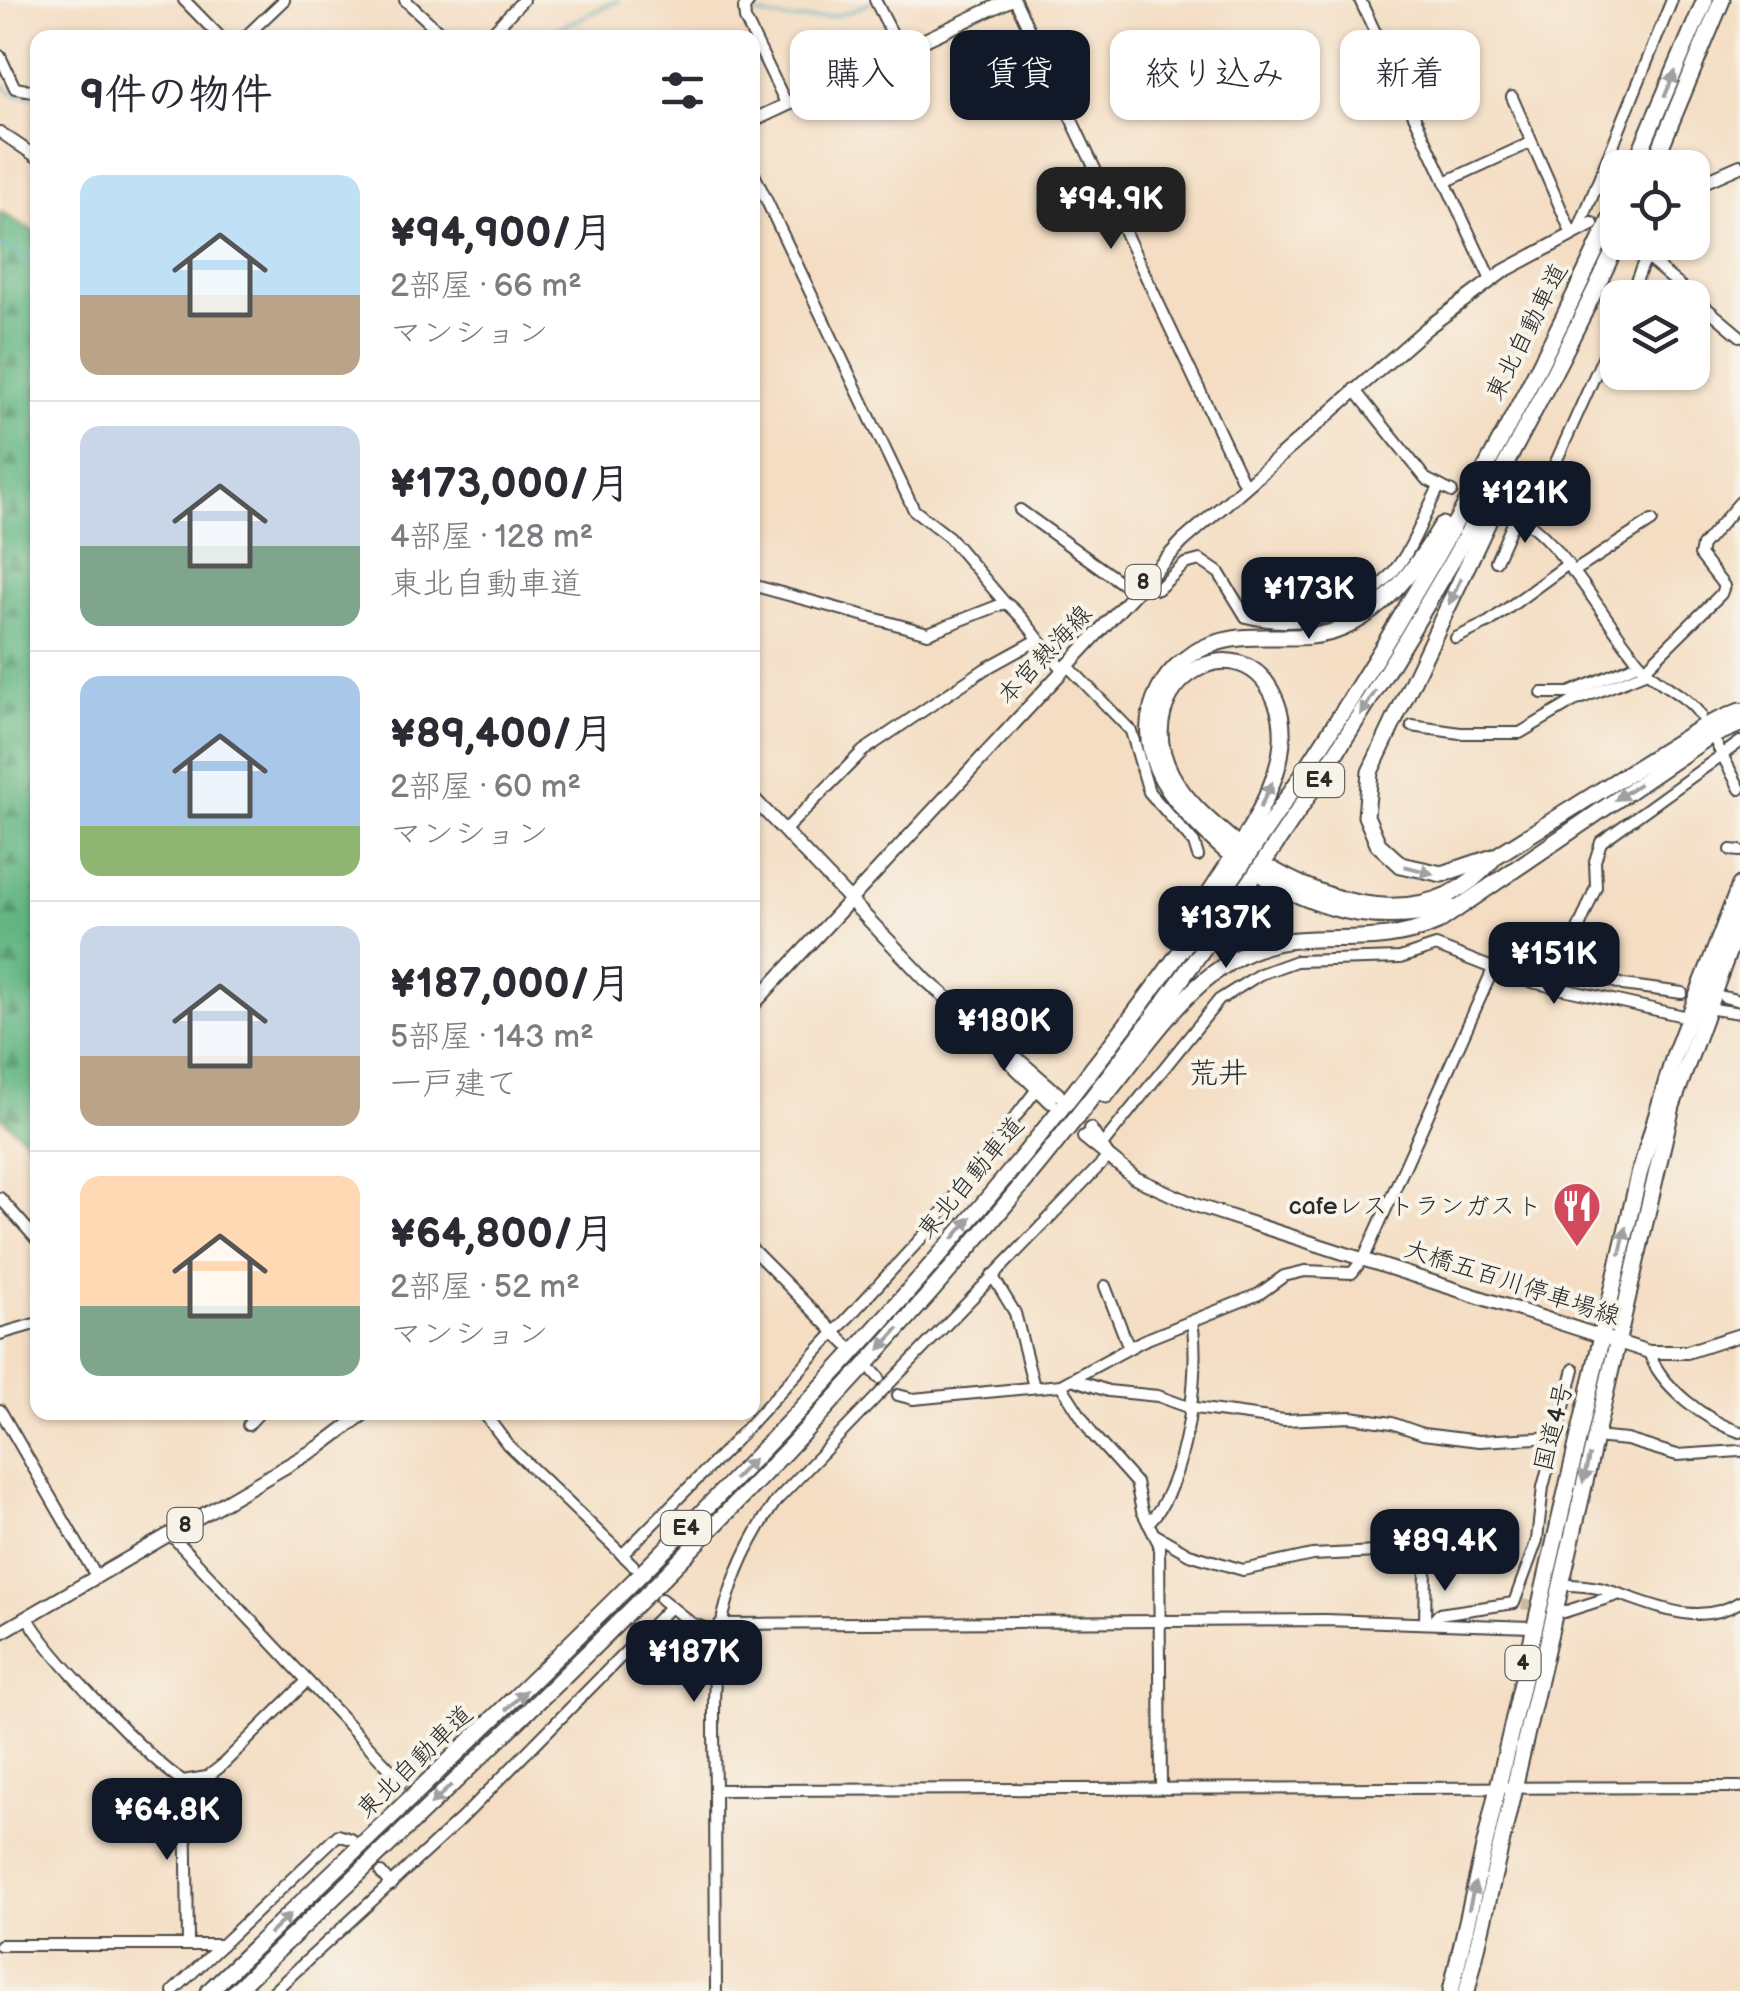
<!DOCTYPE html>
<html lang="ja">
<head>
<meta charset="utf-8">
<style>
  body { margin:0; font-family:"Balsamiq Sans","Klee One",sans-serif; background:#f7f7f7; color:#2b2b33; height:100vh; display:flex; flex-direction:column; font-size:38px; white-space:nowrap }
  * { box-sizing:border-box; margin:0 }
  p { font-size:32px; color:#7c7c81 }
  .icon { flex:none; width:55px; height:55px; fill:none; stroke:currentColor; stroke-width:2; stroke-linecap:round; stroke-linejoin:round }
  .map { position:relative; flex:1; overflow:hidden }
  .details { position:absolute; left:30px; top:30px; width:730px; height:1390px; display:flex; flex-direction:column; background:#fff; border-radius:20px; box-shadow:0 2px 8px #0004 }
  .details>* { flex:none }
  .top-card { position:absolute; left:790px; top:30px; width:800px; height:90px; display:flex; gap:20px }
  .buttons { position:absolute; left:1600px; top:150px; display:grid; gap:20px }
  .buttons a { display:grid; place-items:center; width:110px; height:110px; border-radius:20px; background:#fff; box-shadow:0 2px 8px #0004; font-size:50px }
  .price { position:absolute; translate:-50% -85px; padding:0 22px; border-radius:20px; background:#111827; color:#fff; font-size:32px; line-height:65px; filter:drop-shadow(0 2px 5px #0008) }
  .price::after { content:''; position:absolute; left:50%; top:60px; width:30px; height:22px; margin-left:-15px; background:inherit; clip-path:polygon(0 0,100% 0,50% 100%) }
  .price.current { background:#222; color:#fff }
  ul { padding:0; list-style:none }
  li { display:flex; align-items:center; gap:30px; height:250px; padding:0 50px }
  li+li { border-top:2px solid #e1e1e2 }
  li span { display:grid; place-items:center; flex:none; width:280px; height:200px; border-radius:20px; color:#555 }
  li>.icon { margin-inline-start:auto }
  span .icon { width:120px; height:120px; fill:#fffc; stroke-width:1 }
  li b { font-size:42px }
  h2 { display:flex; justify-content:space-between; align-items:center; height:120px; padding:0 50px; font-size:42px }
  .tag { padding:0 35px; border-radius:20px; background:#fff; box-shadow:0 2px 8px #0004; font-size:35px; line-height:90px }
  .tag.current { background:#111827; color:#fff }
  .map>svg:first-child { display:block }
  .forest { fill:url(#forest-firs); stroke:#467056; stroke-width:2.5 }
  .lines { fill:none; stroke-linecap:round; stroke-linejoin:round }
  .stream { stroke:#40abbf; stroke-width:2.5 }
  .minor-tunnel { stroke:#ccb9a4; stroke-width:10; stroke-dasharray:10 5; stroke-linecap:butt }
  .minor-casing { stroke:#494642; stroke-width:14 }
  .major-casing { stroke:#494642; stroke-width:16 }
  .highway-casing { stroke:#494642; stroke-width:19 }
  .minor { stroke:#fff; stroke-width:10 }
  .major { stroke:#fff; stroke-width:12 }
  .highway { stroke:#fff; stroke-width:15 }
  .oneway { fill:#a0a0a0 }
  .labels { text-anchor:middle; dominant-baseline:central; stroke-width:8; stroke-linejoin:round; paint-order:stroke }
  .shield { fill:#f7f3e8; stroke:#686764; stroke-width:2.5 }
  .shield-label { font-size:22px; font-weight:bold; fill:#2b2b2b }
  .street-label { font-size:25px; fill:#2b2b2b; stroke:#f7f3e8 }
  .poi-label { font-size:25px; fill:#2b2b2b; stroke:#f7f3e8; text-anchor:end }
  .quarter-label { font-size:30px; fill:#2b2b2b; stroke:#f7f3e8 }
</style>
</head>
<body>
<div class="map">
<svg width="1740" height="1991" viewBox="0 0 1740 1991">
  <defs>
    <pattern id="forest-firs" width="22" height="20" patternUnits="userSpaceOnUse" patternTransform="scale(2.5)"><rect width="22" height="20" fill="#62b582"/><path d="M5 1l3.5 6h-7zM16 11l3.5 6h-7z" fill="#51936b"/></pattern>
  </defs>
  <rect width="100%" height="100%" fill="#f7f3e8"/>
  <filter id="ink" filterUnits="userSpaceOnUse"><feTurbulence type="fractalNoise" baseFrequency=".01" numOctaves="2"/><feDisplacementMap in="SourceGraphic" scale="20" xChannelSelector="R" yChannelSelector="G"/><feConvolveMatrix kernelMatrix="1 2 1 2 8 2 1 2 1" color-interpolation-filters="sRGB"/></filter>
  <filter id="wash" filterUnits="userSpaceOnUse"><feTurbulence type="fractalNoise" baseFrequency=".0048" numOctaves="4" result="noise"/><feDisplacementMap in="SourceGraphic" scale="40" xChannelSelector="R" yChannelSelector="G"/><feGaussianBlur stdDeviation="2.25" result="paint"/><feColorMatrix in="noise" values="0 0 0 0 0 0 0 0 0 0 0 0 0 0 0 0 0 1.4 0 .05"/><feComposite in="paint" operator="in"/></filter>
  <g filter="url(#wash)">
    <rect width="100%" height="100%" fill="#f4ddc2"/>
    <!-- forest -->
    <polygon class="forest" points="0,212 38,234 37,1149 0,1116"/>
    <g class="lines">
      <!-- stream -->
      <g class="stream">
        <polyline points="736,0 742,6"/>
        <path d="M749,10C781,26 842,21 871,1"/>
        <polyline points="537,38 619,0"/>
        <polyline points="0,83 13,94 38,97"/>
        <polyline points="0,245 38,264"/>
      </g>
    </g>
  </g>
  <g filter="url(#ink)">
    <g class="lines">
      <!-- minor-tunnel -->
      <polyline class="minor-tunnel" points="1522,1604 1545,1608"/>
      <!-- minor casing -->
      <g class="minor-casing">
        <g id="minor">
          <polyline points="184,0 221,38"/>
          <polyline points="405,0 446,38"/>
          <polyline points="750,0 744,8 745,19 787,105"/>
          <polyline points="875,0 901,51"/>
          <polyline points="1015,0 1245,486"/>
          <polyline points="1360,0 1491,280"/>
          <polyline points="244,38 284,0"/>
          <polyline points="487,38 523,0"/>
          <polyline points="0,56 15,88 38,92"/>
          <polyline points="1512,97 1572,234"/>
          <polyline points="0,132 38,158"/>
          <path d="M752,170L914,510L949,537L1005,603C1019,609 1048,654 1063,669"/>
          <polyline points="1445,182 1530,143"/>
          <polyline points="1578,231 1672,0"/>
          <polyline points="1647,258 1740,336"/>
          <polyline points="1629,298 1652,242"/>
          <polyline points="1354,389 1426,479 1452,492"/>
          <polyline points="1020,510 1134,592"/>
          <path d="M1504,511C1555,522 1609,632 1647,671C1663,687 1688,696 1700,715"/>
          <polyline points="1496,561 1517,514 1555,464 1618,324"/>
          <polyline points="1573,572 1652,521"/>
          <path d="M1145,580L1158,589L1185,564L1200,560L1219,573L1246,617C1305,632 1364,613 1400,563C1417,540 1425,510 1440,486"/>
          <polyline points="752,585 928,633 1005,603"/>
          <polyline points="1456,638 1489,622 1568,564"/>
          <polyline points="1067,665 1131,731 1149,792 1194,843 1198,856"/>
          <polyline points="1645,669 1721,594 1724,586 1700,555 1702,546 1740,502"/>
          <polyline points="1542,693 1569,693 1640,663"/>
          <polyline points="1412,726 1460,733 1520,733 1574,701 1647,672"/>
          <polyline points="1717,745 1740,789"/>
          <polyline points="785,830 863,751 985,669 1036,641"/>
          <polyline points="1731,850 1740,851"/>
          <polyline points="1564,963 1623,985 1682,993"/>
          <polyline points="1554,987 1596,887 1595,861 1601,842 1740,742"/>
          <polyline points="1724,997 1740,1001"/>
          <polyline points="1706,1008 1740,1013"/>
          <polyline points="1103,1144 1219,1000 1260,974 1296,961 1400,958 1436,946 1523,980 1688,1017"/>
          <polyline points="0,1198 38,1241"/>
          <polyline points="752,1249 847,1345"/>
          <polyline points="992,1275 1015,1313 1034,1387"/>
          <polyline points="1105,1286 1129,1348"/>
          <polyline points="0,1334 38,1323"/>
          <path d="M1649,1352C1660,1386 1706,1421 1740,1432"/>
          <polyline points="873,1371 879,1378"/>
          <polyline points="1075,1380 1108,1391 1158,1396 1188,1407 1284,1420 1351,1417 1392,1423 1423,1434 1479,1441 1559,1437"/>
          <polyline points="1061,1385 1093,1435 1136,1483 1142,1511 1159,1544 1161,1786"/>
          <polyline points="898,1395 913,1399 1061,1385 1142,1341 1259,1294 1284,1276 1305,1271 1352,1273 1364,1258 1494,967"/>
          <polyline points="0,1410 96,1576"/>
          <polyline points="483,1412 508,1445 633,1565"/>
          <polyline points="248,1425 260,1412"/>
          <polyline points="1594,1437 1627,1440 1677,1455 1740,1451"/>
          <path d="M1148,1523C1186,1488 1201,1371 1192,1322"/>
          <polyline points="170,1534 402,1782"/>
          <polyline points="1156,1535 1189,1554 1243,1570 1312,1555 1377,1552 1426,1566 1425,1622"/>
          <polyline points="622,1555 730,1446 926,1233 1037,1089"/>
          <path d="M1559,1584C1574,1586 1591,1585 1606,1590C1650,1602 1694,1630 1740,1602"/>
          <polyline points="661,1599 691,1623 719,1633"/>
          <polyline points="1564,1612 1617,1595"/>
          <path d="M28,1618C47,1653 148,1759 183,1781L207,1777L220,1767L307,1681"/>
          <polyline points="1432,1622 1439,1614 1514,1603 1537,1540 1543,1487 1574,1369"/>
          <polyline points="720,1624 1325,1620 1531,1627"/>
          <polyline points="186,1781 188,1944"/>
          <path d="M715,1790C713,1674 707,1600 776,1501L1108,1157"/>
          <polyline points="381,1873 391,1885"/>
          <polyline points="0,1945 222,1945"/>
          <polyline points="173,1991 338,1835 351,1839"/>
          <polyline points="274,1991 462,1818 670,1607"/>
          <polyline points="716,1991 715,1790 1740,1787"/>
        </g>
      </g>
      <!-- major casing -->
      <g class="major-casing">
        <g id="major">
          <polyline points="752,121 1010,0"/>
          <polyline points="1692,187 1740,166"/>
          <polyline points="752,797 926,980 1058,1094"/>
          <polyline points="752,1006 1182,542 1427,328 1504,271 1592,224"/>
          <polyline points="1007,1059 1051,1102"/>
          <polyline points="1090,1129 1107,1155"/>
          <polyline points="1084,1137 1135,1178 1195,1205 1649,1352 1687,1352 1740,1335"/>
          <polyline points="0,1633 321,1446 366,1412"/>
        </g>
      </g>
      <!-- highway casing -->
      <g class="highway-casing">
        <g id="highway">
          <polyline points="1633,168 1705,0"/>
          <polyline points="1652,168 1722,0"/>
          <polyline points="1506,484 1370,772 1366,816 1378,844 1401,865 1442,874 1496,856 1702,727 1740,711"/>
          <path d="M1226,851C1181,811 1125,756 1159,690C1170,668 1192,650 1216,643C1258,629 1302,646 1343,628C1389,607 1417,566 1442,525"/>
          <path d="M1273,870C1343,910 1435,930 1493,859"/>
          <path d="M1267,879C1329,915 1384,924 1453,908"/>
          <path d="M1193,918C1222,872 1259,824 1276,772C1283,751 1285,725 1277,704C1244,613 1124,683 1171,774C1185,801 1210,822 1233,841"/>
          <path d="M1106,1095C1156,1034 1208,946 1296,940C1346,936 1390,944 1438,922L1707,738L1740,724"/>
          <path d="M209,1991C436,1772 668,1559 879,1324C1179,990 1432,612 1618,202"/>
          <path d="M235,1991C458,1779 684,1568 890,1338C1185,1011 1430,641 1618,242"/>
          <polyline points="1451,1991 1639,1175 1674,1056 1740,885"/>
          <polyline points="1467,1991 1672,1106 1740,920"/>
        </g>
      </g>
      <!-- minor -->
      <use href="#minor" class="minor"/>
      <!-- major -->
      <use href="#major" class="major"/>
      <!-- highway -->
      <use href="#highway" class="highway"/>
    </g>
    <!-- one-way arrows -->
    <defs><path id="oneway-solid" d="M-6-.8H1V-3.2L6.5 0L1 3.2V.8H-6Z" transform="scale(2.5)"/></defs>
    <g class="oneway">
      <use href="#oneway-solid" transform="translate(1670 84) rotate(-67)"/>
      <use href="#oneway-solid" transform="translate(1455 591) rotate(115)"/>
      <use href="#oneway-solid" transform="translate(1368 703) rotate(122)"/>
      <use href="#oneway-solid" transform="translate(1627 792) rotate(146)"/>
      <use href="#oneway-solid" transform="translate(1266 795) rotate(-64)"/>
      <use href="#oneway-solid" transform="translate(1419 870) rotate(15)"/>
      <use href="#oneway-solid" transform="translate(962 1228) rotate(-50)"/>
      <use href="#oneway-solid" transform="translate(1623 1241) rotate(-77)"/>
      <use href="#oneway-solid" transform="translate(889 1339) rotate(132)"/>
      <use href="#oneway-solid" transform="translate(744 1469) rotate(-46)"/>
      <use href="#oneway-solid" transform="translate(1586 1469) rotate(103)"/>
      <use href="#oneway-solid" transform="translate(516 1700) rotate(-44)"/>
      <use href="#oneway-solid" transform="translate(441 1795) rotate(136)"/>
      <use href="#oneway-solid" transform="translate(1472 1896) rotate(-77)"/>
      <use href="#oneway-solid" transform="translate(280 1924) rotate(-43)"/>
    </g>
  </g>
  <!-- icons -->
  <defs>
    <g id="restaurant-pin" transform="scale(2.5)"><path d="M0 17L-7.5 6A9.5 9.5 0 1 1 7.5 6Z" fill="#d1495b" stroke="#f7f3e8"/><path d="M-5-6h1v4h1v-4h1v4h1v-4h1v5L-1.5 .5V6h-2V.5L-5-1ZM5-6V6H3V1.5H1.5Q1.5-4 5-6Z" fill="#fff"/></g>
  </defs>
  <g fill-rule="evenodd">
    <use href="#restaurant-pin" x="1577" y="1206"/>
  </g>
  <g class="labels">
    <!-- shield labels -->
    <g class="shield">
      <rect x="1125.5" y="565" width="35" height="34" rx="8"/>
      <rect x="1294" y="763" width="50" height="34" rx="8"/>
      <rect x="167.5" y="1508" width="35" height="34" rx="8"/>
      <rect x="661" y="1511" width="50" height="34" rx="8"/>
      <rect x="1505.5" y="1646" width="35" height="34" rx="8"/>
    </g>
    <g class="shield-label">
      <text x="1143" y="582">8</text>
      <text x="1319" y="780">E4</text>
      <text x="185" y="1525">8</text>
      <text x="686" y="1528">E4</text>
      <text x="1523" y="1663">4</text>
    </g>
    <!-- street labels -->
    <g class="street-label">
      <text transform="translate(1527 332) rotate(-63)">東北自動車道</text>
      <text transform="translate(1045 655) rotate(-47)">本宮熱海線</text>
      <text transform="translate(971 1178) rotate(-50)">東北自動車道</text>
      <text transform="translate(1512 1283) rotate(18)">大橋五百川停車場線</text>
      <text transform="translate(1554 1427) rotate(-76)">国道4号</text>
      <text transform="translate(415 1762) rotate(-44)">東北自動車道</text>
    </g>
    <!-- poi labels -->
    <g class="poi-label">
      <text x="1542" y="1206">cafeレストランガスト</text>
    </g>
    <!-- quarter labels -->
    <g class="quarter-label">
      <text x="1218" y="1074">荒井</text>
    </g>
  </g>
</svg>
<div class="buttons">
<a><svg class="icon" aria-label="locate" viewBox="0 0 24 24"><circle cx="12" cy="12" r="6"/><path d="M12 2v4M12 18v4M2 12h4M18 12h4"/></svg></a>
<a><svg class="icon" aria-label="layers" viewBox="0 0 24 24"><path d="M12 4l9 5-9 5-9-5zM3 14l9 5 9-5"/></svg></a>
</div>
<b class="price current" style="left:1111px;top:252px">¥94.9K</b>
<b class="price" style="left:1525px;top:546px">¥121K</b>
<b class="price" style="left:1309px;top:642px">¥173K</b>
<b class="price" style="left:1226px;top:971px">¥137K</b>
<b class="price" style="left:1554px;top:1007px">¥151K</b>
<b class="price" style="left:1004px;top:1074px">¥180K</b>
<b class="price" style="left:1445px;top:1594px">¥89.4K</b>
<b class="price" style="left:694px;top:1705px">¥187K</b>
<b class="price" style="left:167px;top:1863px">¥64.8K</b>
<div class="top-card">
<a class="tag">購入</a>
<a class="tag current">賃貸</a>
<a class="tag">絞り込み</a>
<a class="tag">新着</a>
</div>
<section class="details">
<h2>9件の物件<svg class="icon" aria-label="filters" viewBox="0 0 24 24"><path d="M4 7h16M4 17h16"/><circle cx="9" cy="7" r="2"/><circle cx="15" cy="17" r="2"/></svg></h2>
<ul>
<li><span style="background:linear-gradient(#bfe0f5 60%,#b9a48a 0)"><svg class="icon" aria-label="home" viewBox="0 0 24 24"><path d="M3 11l9-7 9 7M6 9v11h12V9"/></svg></span><div><b>¥94,900/月</b><p>2部屋 · 66 m²</p><p>マンション</p></div></li>
<li><span style="background:linear-gradient(#c9d6e8 60%,#7fa58c 0)"><svg class="icon" aria-label="home" viewBox="0 0 24 24"><path d="M3 11l9-7 9 7M6 9v11h12V9"/></svg></span><div><b>¥173,000/月</b><p>4部屋 · 128 m²</p><p>東北自動車道</p></div></li>
<li><span style="background:linear-gradient(#a9c7e8 75%,#8fb573 0)"><svg class="icon" aria-label="home" viewBox="0 0 24 24"><path d="M3 11l9-7 9 7M6 9v11h12V9"/></svg></span><div><b>¥89,400/月</b><p>2部屋 · 60 m²</p><p>マンション</p></div></li>
<li><span style="background:linear-gradient(#c9d6e8 65%,#b9a48a 0)"><svg class="icon" aria-label="home" viewBox="0 0 24 24"><path d="M3 11l9-7 9 7M6 9v11h12V9"/></svg></span><div><b>¥187,000/月</b><p>5部屋 · 143 m²</p><p>一戸建て</p></div></li>
<li><span style="background:linear-gradient(#ffd9b3 65%,#7fa58c 0)"><svg class="icon" aria-label="home" viewBox="0 0 24 24"><path d="M3 11l9-7 9 7M6 9v11h12V9"/></svg></span><div><b>¥64,800/月</b><p>2部屋 · 52 m²</p><p>マンション</p></div></li>
</ul>
</section>
</div>
</body>
</html>
